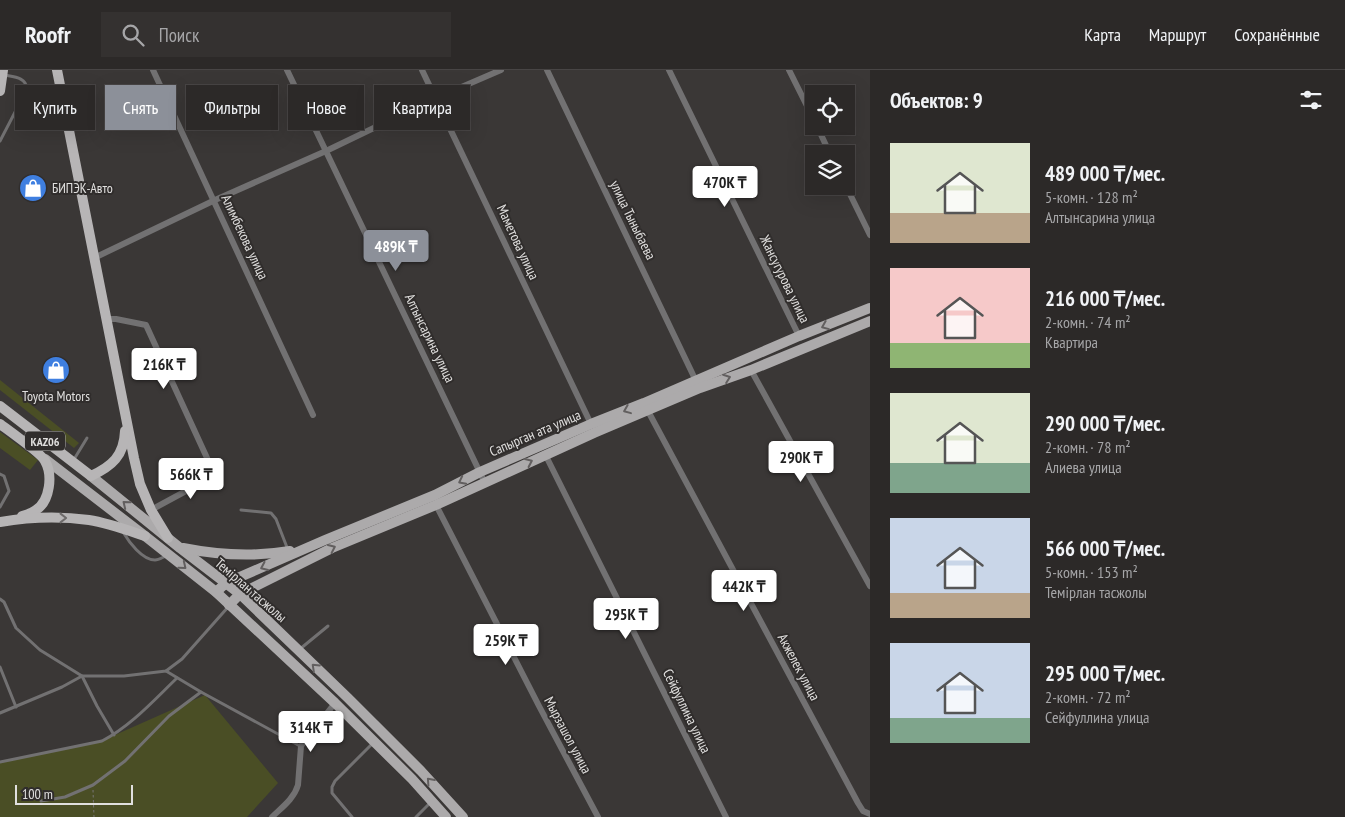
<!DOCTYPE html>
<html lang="ru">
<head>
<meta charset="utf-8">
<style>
  body { margin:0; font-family:"PT Sans Narrow",sans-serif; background:#343130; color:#f1f3f6; height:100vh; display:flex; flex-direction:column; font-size:19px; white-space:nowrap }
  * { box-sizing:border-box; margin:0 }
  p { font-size:16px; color:#a6a6a8 }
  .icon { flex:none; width:28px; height:28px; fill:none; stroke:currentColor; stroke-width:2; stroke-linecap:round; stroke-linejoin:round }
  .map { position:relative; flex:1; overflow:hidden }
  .drawer { display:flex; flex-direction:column; background:#2c2928; width:475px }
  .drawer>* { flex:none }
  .top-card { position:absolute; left:15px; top:15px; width:475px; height:45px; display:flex; gap:10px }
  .buttons { position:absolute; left:805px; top:15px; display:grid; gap:10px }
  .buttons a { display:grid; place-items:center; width:50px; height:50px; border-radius:0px; background:#2c2928; box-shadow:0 5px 20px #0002,0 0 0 1px #484545; font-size:25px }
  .scale { position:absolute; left:15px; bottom:12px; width:118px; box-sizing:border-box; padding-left:5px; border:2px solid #e0dfde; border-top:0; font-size:14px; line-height:18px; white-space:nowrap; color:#e0dfde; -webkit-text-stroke:4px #302d2c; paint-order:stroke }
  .price { position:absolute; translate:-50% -42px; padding:0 11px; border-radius:5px; background:#fff; color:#222; font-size:16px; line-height:32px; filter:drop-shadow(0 1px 2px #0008) }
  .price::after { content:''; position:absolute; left:50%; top:30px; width:15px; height:11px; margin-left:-8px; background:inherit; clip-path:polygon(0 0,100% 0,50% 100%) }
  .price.selected { background:#8c9099; color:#fff }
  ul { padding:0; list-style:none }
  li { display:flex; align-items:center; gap:15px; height:125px; padding:0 20px }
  li span { display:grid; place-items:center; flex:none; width:140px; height:100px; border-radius:0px; color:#555 }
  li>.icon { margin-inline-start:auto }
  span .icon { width:60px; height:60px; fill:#fffc; stroke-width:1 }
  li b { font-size:21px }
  h2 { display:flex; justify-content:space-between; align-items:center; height:60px; padding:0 20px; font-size:21px }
  .pill { padding:0 18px; border-radius:0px; background:#2c2928; box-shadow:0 5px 20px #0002,0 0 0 1px #484545; font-size:18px; line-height:45px }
  .pill.selected { background:#8c9099; color:#fff }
  header { display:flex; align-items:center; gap:30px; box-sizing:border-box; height:70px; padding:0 25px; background:#2c2928; border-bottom:1px solid #484545 }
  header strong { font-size:24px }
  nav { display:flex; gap:28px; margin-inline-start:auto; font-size:18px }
  .search { width:350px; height:45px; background:#343130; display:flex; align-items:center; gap:12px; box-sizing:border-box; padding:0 18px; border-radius:0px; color:#a6a6a8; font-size:19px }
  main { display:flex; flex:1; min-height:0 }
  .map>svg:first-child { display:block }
  .green { fill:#4a4e25 }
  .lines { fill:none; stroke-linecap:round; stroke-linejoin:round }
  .path { stroke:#777574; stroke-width:1; stroke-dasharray:2.5 2.5; stroke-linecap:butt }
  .service { stroke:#727172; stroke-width:3 }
  .minor { stroke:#727172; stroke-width:6 }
  .primary { stroke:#acaaab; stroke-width:10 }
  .trunk { stroke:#b7b5b6; stroke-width:10 }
  .oneway { stroke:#625f5f }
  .oneway2 { stroke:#6d6a6a }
  .labels { text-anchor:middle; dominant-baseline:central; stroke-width:4; stroke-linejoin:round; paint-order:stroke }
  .shield { fill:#302d2c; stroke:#abaaa9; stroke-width:1 }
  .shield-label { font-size:12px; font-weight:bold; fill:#e0dfde }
  .poi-label { font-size:14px; fill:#e0dfde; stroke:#302d2c; text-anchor:start }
  .street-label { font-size:14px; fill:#e0dfde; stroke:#302d2c }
</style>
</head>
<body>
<header>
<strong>Roofr</strong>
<div class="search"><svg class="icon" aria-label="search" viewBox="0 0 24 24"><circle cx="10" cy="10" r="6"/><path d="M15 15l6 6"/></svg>Поиск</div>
<nav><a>Карта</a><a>Маршрут</a><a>Сохранённые</a></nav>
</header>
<main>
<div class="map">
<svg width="870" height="747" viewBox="0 0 870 747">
  <rect width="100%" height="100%" fill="#3a3736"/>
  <!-- green -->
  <g class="green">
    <polygon points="0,310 79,373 74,378 0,320"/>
    <polygon points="0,362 38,390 30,400 0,378"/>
    <polygon points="205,625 278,713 247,747 0,747 0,693 106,669"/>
  </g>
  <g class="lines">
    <!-- path -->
    <polyline class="path" points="93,720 94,747"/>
    <!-- service -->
    <g class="service">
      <path d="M0,71L27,19C26,7 14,7 4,5"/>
      <polyline points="73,391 87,368"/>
      <polyline points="0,404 4,406 9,421 0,437"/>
      <polyline points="241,440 271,443 276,449 288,480"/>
      <path d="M123,462C129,472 142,490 155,490C159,490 163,487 166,486"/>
      <polyline points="0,529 4,532 16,558 40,580 82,606 97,636 114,665"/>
      <polyline points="300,579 328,556"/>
      <polyline points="0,597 16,637"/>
      <polyline points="166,601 201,622 300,676"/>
      <polyline points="0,643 62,617 82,606 124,606 166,601 182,589 229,536"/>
      <path d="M0,692L102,671C131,656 154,630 177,608"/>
      <polyline points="41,731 65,727 93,715 125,691 169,646 201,622"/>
      <polyline points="352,747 332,723 332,717 335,711 373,673"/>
      <polyline points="416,747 430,733"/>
    </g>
    <!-- minor -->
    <g class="minor">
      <polyline points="153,0 313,345"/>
      <polyline points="287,0 485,413"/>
      <polyline points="422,0 591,354"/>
      <polyline points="547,0 696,311"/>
      <polyline points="669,0 799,266"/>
      <polyline points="789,0 814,50"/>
      <polyline points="817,56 830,84"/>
      <polyline points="846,116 870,165"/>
      <polyline points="94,188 215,130 326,81 436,28 501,0"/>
      <polyline points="106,249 116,249 146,255 213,401 210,408 151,440"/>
      <polyline points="751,300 870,516"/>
      <polyline points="648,341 858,733 863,741 870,744"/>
      <polyline points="545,384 726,747"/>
      <polyline points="436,435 539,636 598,747"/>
      <path d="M272,747C281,738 294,729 298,715L301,676L335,633"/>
    </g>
    <!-- primary -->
    <g class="primary">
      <polyline points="45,389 145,466 216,522 335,633 412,709 446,747"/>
      <polyline points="91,406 180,478 240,524 348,628 421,701 463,747"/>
      <path d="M183,478C218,485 254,487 290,481"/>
      <polyline points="216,522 226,513 325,470 435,425 480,402 591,354 644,333 799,266 870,238"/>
      <polyline points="229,535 240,524 332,478 436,435 594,363 700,318 751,300 870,251"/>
    </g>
    <!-- trunk -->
    <g class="trunk">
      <polyline points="57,0 134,388 140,414 151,440 168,468"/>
      <polyline points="0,21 3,0"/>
      <path d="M0,336L91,406C112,396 124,386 125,361"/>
      <path d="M0,354C8,360 42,384 45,391C53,405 50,431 36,440C32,443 26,445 22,446"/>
      <path d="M0,452C29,447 60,446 89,450C108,453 127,460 145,466"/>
    </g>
  </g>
  <!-- one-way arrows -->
  <defs><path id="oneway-chevron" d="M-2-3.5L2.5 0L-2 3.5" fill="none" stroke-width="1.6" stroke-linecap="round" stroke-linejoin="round" transform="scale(1.25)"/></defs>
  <g class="oneway">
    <use href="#oneway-chevron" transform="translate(825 256) rotate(158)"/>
    <use href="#oneway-chevron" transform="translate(727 308) rotate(-20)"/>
    <use href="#oneway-chevron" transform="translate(627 340) rotate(158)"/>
    <use href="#oneway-chevron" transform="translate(529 392) rotate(-25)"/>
    <use href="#oneway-chevron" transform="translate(462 411) rotate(153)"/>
    <use href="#oneway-chevron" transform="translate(126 434) rotate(-141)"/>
    <use href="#oneway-chevron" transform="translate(332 478) rotate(-25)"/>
    <use href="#oneway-chevron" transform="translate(183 496) rotate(39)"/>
    <use href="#oneway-chevron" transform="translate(264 497) rotate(156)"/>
    <use href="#oneway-chevron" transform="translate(315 597) rotate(-137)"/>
    <use href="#oneway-chevron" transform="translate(430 711) rotate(-132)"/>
  </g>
  <use class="oneway2" href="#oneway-chevron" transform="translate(63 448)"/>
  <!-- icons -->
  <defs>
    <g id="shop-disc" transform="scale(1.4375)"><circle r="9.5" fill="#3f7fe0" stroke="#302d2c"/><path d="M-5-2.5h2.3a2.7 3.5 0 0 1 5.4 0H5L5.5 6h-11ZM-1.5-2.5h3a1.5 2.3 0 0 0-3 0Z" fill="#fff"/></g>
  </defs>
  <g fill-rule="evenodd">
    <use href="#shop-disc" x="33" y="118"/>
    <use href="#shop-disc" x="56" y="300"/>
  </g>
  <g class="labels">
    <!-- shield labels -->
    <rect class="shield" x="25" y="361.5" width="40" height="19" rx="4"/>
    <g class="shield-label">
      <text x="45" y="371">KАZ06</text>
    </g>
    <!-- poi labels -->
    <g class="poi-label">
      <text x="52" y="118">БИПЭК-Авто</text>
      <text x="56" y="326" text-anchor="middle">Toyota Motors</text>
    </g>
    <!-- street labels -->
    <g class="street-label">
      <text transform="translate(633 150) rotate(64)">улица Тыныбаева</text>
      <text transform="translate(245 167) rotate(65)">Алимбекова улица</text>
      <text transform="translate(518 172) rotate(65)">Маметова улица</text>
      <text transform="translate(785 209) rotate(64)">Жансугурова улица</text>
      <text transform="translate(430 268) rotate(64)">Алтынсарина улица</text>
      <text transform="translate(535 363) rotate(-23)">Сапырган ата улица</text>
      <text transform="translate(251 520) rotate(41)">Темірлан тасжолы</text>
      <text transform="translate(799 597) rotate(62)">Акжелек улица</text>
      <text transform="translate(687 641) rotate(64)">Сейфуллина улица</text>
      <text transform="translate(568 665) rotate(62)">Мырзашол улица</text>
    </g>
  </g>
</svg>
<div class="buttons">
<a><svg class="icon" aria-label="locate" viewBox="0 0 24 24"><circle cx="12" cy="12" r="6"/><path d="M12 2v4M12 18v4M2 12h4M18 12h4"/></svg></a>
<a><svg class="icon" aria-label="layers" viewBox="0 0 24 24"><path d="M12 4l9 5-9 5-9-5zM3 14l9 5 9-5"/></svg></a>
</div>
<div class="scale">100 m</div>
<b class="price" style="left:725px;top:138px">470K ₸</b>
<b class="price selected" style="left:396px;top:202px">489K ₸</b>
<b class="price" style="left:164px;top:320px">216K ₸</b>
<b class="price" style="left:801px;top:413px">290K ₸</b>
<b class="price" style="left:191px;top:430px">566K ₸</b>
<b class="price" style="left:744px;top:542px">442K ₸</b>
<b class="price" style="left:626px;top:570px">295K ₸</b>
<b class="price" style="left:506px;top:596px">259K ₸</b>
<b class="price" style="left:311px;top:683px">314K ₸</b>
<div class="top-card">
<a class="pill">Купить</a>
<a class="pill selected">Снять</a>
<a class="pill">Фильтры</a>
<a class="pill">Новое</a>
<a class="pill">Квартира</a>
</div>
</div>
<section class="drawer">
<h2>Объектов: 9<svg class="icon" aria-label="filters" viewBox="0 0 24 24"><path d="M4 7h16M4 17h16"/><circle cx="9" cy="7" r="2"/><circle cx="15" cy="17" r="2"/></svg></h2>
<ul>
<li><span style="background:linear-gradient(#dfe7d0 70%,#b9a48a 0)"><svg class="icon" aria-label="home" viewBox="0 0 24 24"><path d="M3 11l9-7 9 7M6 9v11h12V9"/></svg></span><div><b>489 000 ₸/мес.</b><p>5-комн. · 128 m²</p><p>Алтынсарина улица</p></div></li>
<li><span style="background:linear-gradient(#f6c9c9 75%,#8fb573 0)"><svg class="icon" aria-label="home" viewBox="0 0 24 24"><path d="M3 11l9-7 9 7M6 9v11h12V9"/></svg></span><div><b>216 000 ₸/мес.</b><p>2-комн. · 74 m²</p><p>Квартира</p></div></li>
<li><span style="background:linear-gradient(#dfe7d0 70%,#7fa58c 0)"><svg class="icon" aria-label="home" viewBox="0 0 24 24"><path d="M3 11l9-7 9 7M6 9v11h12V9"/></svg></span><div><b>290 000 ₸/мес.</b><p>2-комн. · 78 m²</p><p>Алиева улица</p></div></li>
<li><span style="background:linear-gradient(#c9d6e8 75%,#b9a48a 0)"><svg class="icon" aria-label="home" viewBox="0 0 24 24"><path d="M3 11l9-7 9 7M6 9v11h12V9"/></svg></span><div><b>566 000 ₸/мес.</b><p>5-комн. · 153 m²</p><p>Темірлан тасжолы</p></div></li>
<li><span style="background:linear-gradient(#c9d6e8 75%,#7fa58c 0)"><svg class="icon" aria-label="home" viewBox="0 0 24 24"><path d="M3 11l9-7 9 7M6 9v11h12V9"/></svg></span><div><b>295 000 ₸/мес.</b><p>2-комн. · 72 m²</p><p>Сейфуллина улица</p></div></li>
</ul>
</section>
</main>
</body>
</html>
